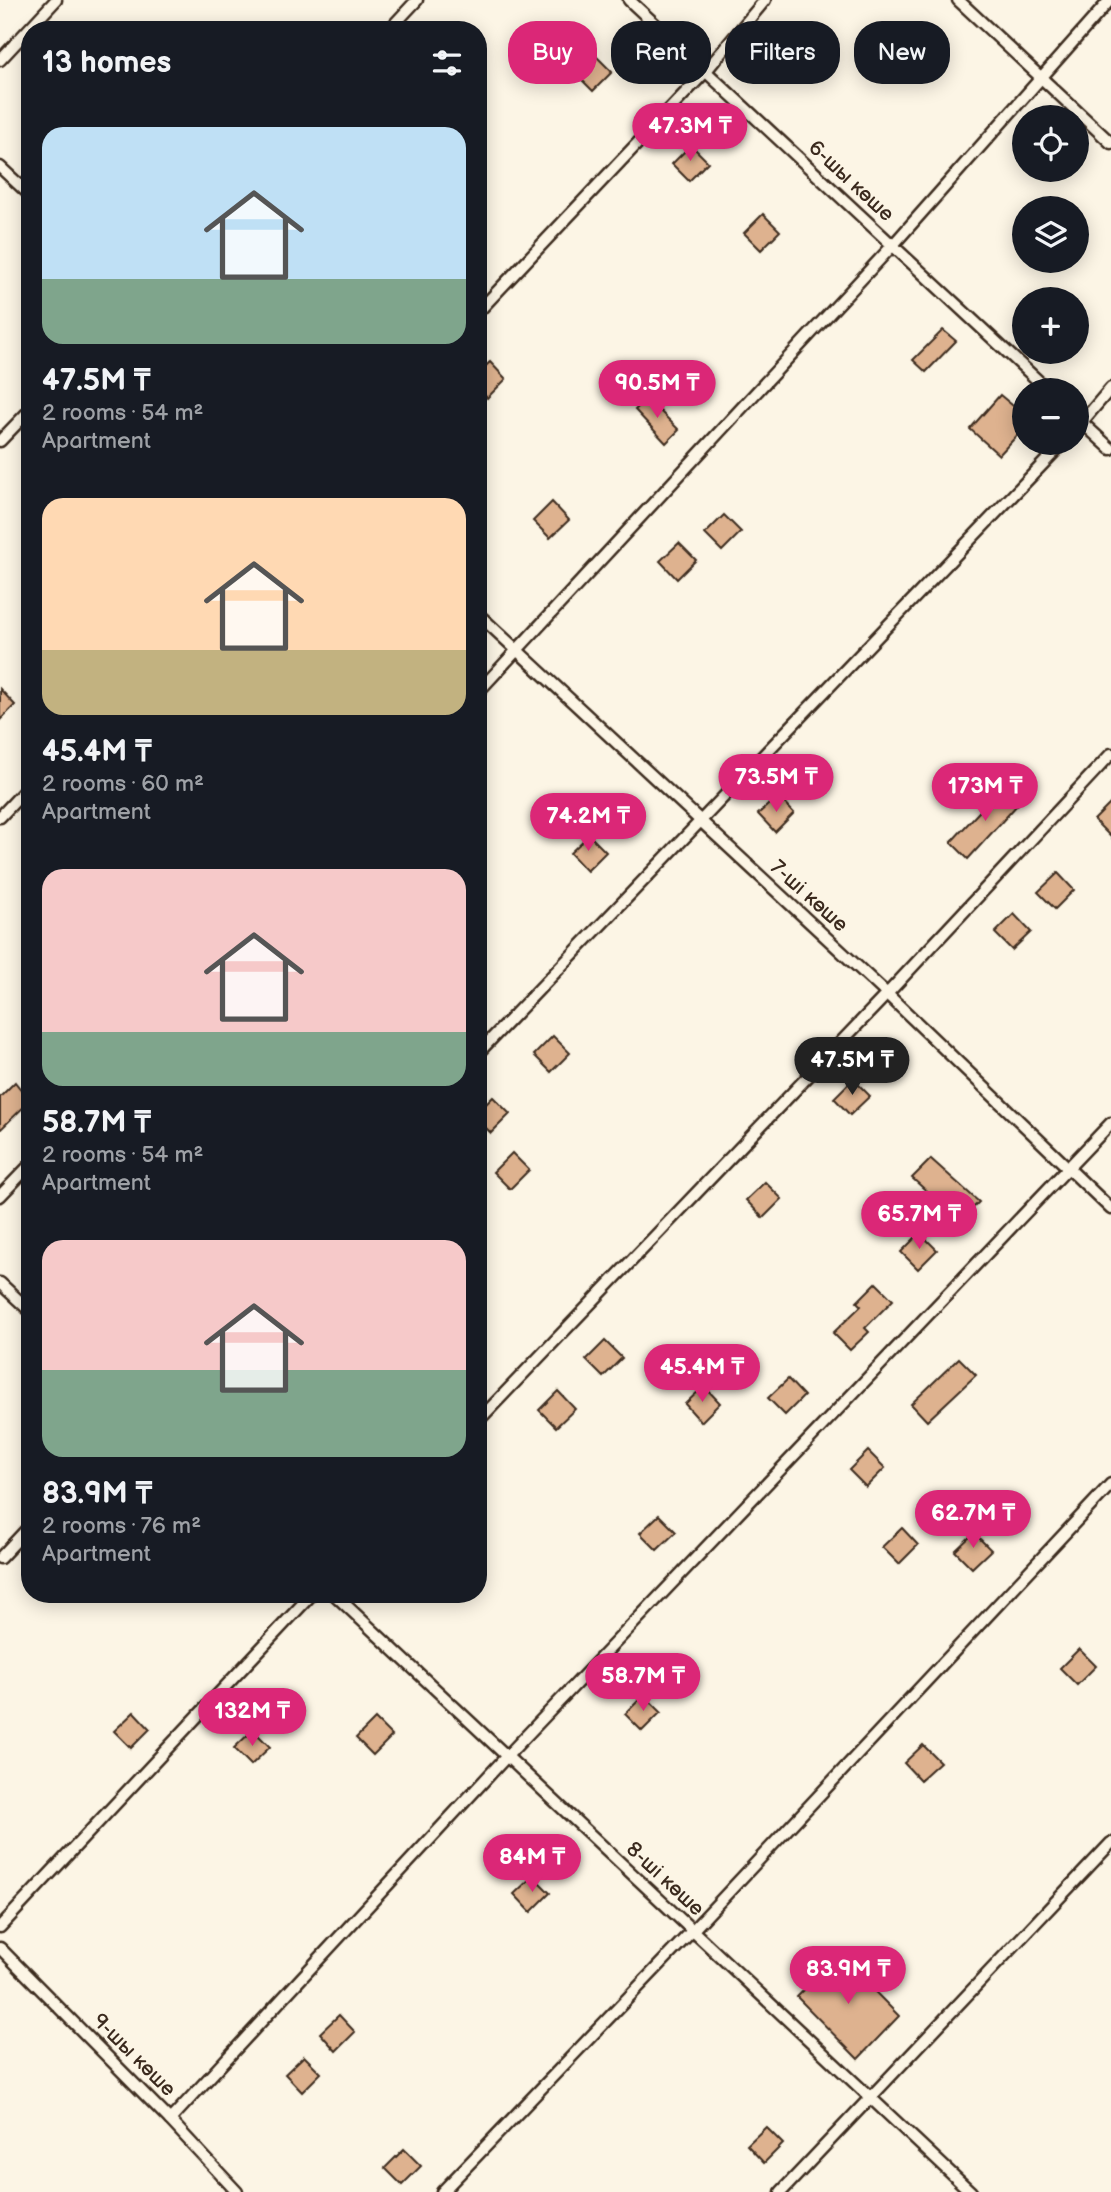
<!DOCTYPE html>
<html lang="en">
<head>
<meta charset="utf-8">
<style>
  body { margin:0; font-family:"Balsamiq Sans",sans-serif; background:#20242c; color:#f1f3f6; height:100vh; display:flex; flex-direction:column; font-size:26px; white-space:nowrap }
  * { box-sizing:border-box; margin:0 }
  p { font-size:23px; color:#9ea1a6 }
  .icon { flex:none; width:38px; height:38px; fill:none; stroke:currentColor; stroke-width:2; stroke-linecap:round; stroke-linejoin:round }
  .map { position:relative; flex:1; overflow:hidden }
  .side { position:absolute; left:21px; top:21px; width:466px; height:1582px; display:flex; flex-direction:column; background:#171b24; border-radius:28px; box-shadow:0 4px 18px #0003 }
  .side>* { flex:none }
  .top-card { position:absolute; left:508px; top:21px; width:497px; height:63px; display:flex; gap:14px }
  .buttons { position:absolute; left:1012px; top:105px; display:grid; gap:14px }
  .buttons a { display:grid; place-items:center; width:77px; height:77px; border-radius:50%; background:#171b24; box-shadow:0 4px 18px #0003; font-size:35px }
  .price { position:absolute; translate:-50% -60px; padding:0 16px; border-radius:24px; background:#db2777; color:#fff; font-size:23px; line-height:46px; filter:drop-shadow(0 2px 4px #0008) }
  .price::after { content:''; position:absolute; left:50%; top:42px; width:21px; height:16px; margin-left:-10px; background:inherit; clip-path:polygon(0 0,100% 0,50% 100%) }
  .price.selected { background:#222; color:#fff }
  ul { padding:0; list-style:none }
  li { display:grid; align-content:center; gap:14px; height:371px; padding:0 21px }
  li span { display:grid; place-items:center; height:217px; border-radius:21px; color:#555 }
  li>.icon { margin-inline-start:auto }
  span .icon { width:126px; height:126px; fill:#fffc; stroke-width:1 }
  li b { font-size:30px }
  h2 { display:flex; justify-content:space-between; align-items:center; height:84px; padding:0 21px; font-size:30px }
  .tag { padding:0 24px; border-radius:28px; background:#171b24; box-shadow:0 4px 18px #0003; font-size:24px; line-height:63px }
  .tag.selected { background:#db2777; color:#fff }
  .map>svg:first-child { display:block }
  .building { fill:#deb28f; stroke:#3b2a1e; stroke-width:2 }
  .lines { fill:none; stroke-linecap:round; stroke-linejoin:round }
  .lane-casing { stroke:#3b2a1e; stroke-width:15 }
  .lane { stroke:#fcf5e5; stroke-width:10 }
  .labels { text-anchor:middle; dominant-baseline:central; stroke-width:5; stroke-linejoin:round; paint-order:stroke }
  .street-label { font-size:21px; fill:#3b2a1e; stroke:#fcf5e5 }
</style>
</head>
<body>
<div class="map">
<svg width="1111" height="2192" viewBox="0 0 1111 2192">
  <rect width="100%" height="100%" fill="#fcf5e5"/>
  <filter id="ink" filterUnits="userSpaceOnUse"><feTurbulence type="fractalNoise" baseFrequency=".0143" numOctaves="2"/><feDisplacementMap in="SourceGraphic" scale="14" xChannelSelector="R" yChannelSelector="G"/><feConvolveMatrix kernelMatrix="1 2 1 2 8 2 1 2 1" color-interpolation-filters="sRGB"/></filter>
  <g filter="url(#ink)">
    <!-- building -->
    <g class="building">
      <polygon points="595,55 612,72 593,91 576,74"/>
      <polygon points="691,145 708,162 689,181 672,164"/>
      <polygon points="763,214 780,231 761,250 744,233"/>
      <polygon points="943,330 956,341 926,372 913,360"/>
      <polygon points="490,362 506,379 487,398 478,388 478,373"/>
      <polygon points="1000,395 1024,415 1024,428 999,455 970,429"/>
      <polygon points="647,398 679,430 666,443 635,410"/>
      <polygon points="552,502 569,520 550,538 533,521"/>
      <polygon points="724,515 741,532 722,551 705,534"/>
      <polygon points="679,543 696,560 677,579 660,561"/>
      <polygon points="0,689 15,705 0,720"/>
      <polygon points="1002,787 1018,804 968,859 951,842"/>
      <polygon points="778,796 794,813 775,832 758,814"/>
      <polygon points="1111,803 1111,837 1094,820"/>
      <polygon points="589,835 606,852 587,871 570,853"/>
      <polygon points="1058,873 1074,890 1055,909 1038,892"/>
      <polygon points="1014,914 1031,932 1012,950 995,933"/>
      <polygon points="553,1036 570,1053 551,1072 534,1055"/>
      <polygon points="853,1079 870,1096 850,1115 834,1098"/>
      <polygon points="15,1082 30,1101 0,1130 0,1097"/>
      <polygon points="493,1097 510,1114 491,1133 478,1120 478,1112"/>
      <polygon points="512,1153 529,1170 510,1189 493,1172"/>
      <polygon points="931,1159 979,1202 960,1221 912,1178"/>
      <polygon points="765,1182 782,1199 763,1218 746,1200"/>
      <polygon points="920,1233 937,1250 918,1269 901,1252"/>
      <polygon points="876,1283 893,1300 865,1328 869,1332 850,1350 833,1333 861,1306 857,1302"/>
      <polygon points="605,1341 622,1358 603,1377 586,1360"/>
      <polygon points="959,1358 976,1375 927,1421 911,1404"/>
      <polygon points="788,1379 804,1396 785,1415 768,1398"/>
      <polygon points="704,1386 720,1403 701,1422 685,1404"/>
      <polygon points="558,1391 575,1409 556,1427 539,1410"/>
      <polygon points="868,1451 885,1468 866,1487 849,1470"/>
      <polygon points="659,1515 676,1532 657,1550 640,1533"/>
      <polygon points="902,1528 918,1545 899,1564 882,1547"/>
      <polygon points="974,1533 991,1550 972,1568 955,1551"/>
      <polygon points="1079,1649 1096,1666 1077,1685 1060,1668"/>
      <polygon points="644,1695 661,1712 642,1731 625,1714"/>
      <polygon points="134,1712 150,1729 131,1748 114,1731"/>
      <polygon points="375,1719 392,1736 373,1755 356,1738"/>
      <polygon points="253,1730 270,1747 251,1765 234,1748"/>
      <polygon points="923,1745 940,1762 920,1780 904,1763"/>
      <polygon points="533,1876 550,1893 531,1912 514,1894"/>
      <polygon points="835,1951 899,2016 858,2059 797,1997 820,1974 816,1970"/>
      <polygon points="339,2015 355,2032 336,2051 320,2033"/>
      <polygon points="304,2056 321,2073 302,2092 285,2074"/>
      <polygon points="766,2127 783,2144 764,2163 747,2145"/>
      <polygon points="404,2149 421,2166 402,2185 385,2168"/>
    </g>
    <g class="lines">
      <!-- lane casing -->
      <g class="lane-casing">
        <g id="lane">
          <polyline points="629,0 1048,390"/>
          <polyline points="958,0 1111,143"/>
          <polyline points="389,30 417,0"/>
          <polyline points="0,60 56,0"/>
          <polyline points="0,167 30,195"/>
          <polyline points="478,312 705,72 765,0"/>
          <polyline points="1076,417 1111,449"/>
          <polyline points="1076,429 1111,388"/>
          <polyline points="0,441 30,410"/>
          <polyline points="478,614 887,994 1111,1209"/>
          <polyline points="478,692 893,245 1110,0"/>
          <polyline points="0,817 30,785"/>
          <polyline points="478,1053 1063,443"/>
          <polyline points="0,1196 30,1165"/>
          <polyline points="0,1283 30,1311"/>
          <polyline points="478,1421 887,994 1111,754"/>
          <polyline points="0,1558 30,1526"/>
          <polyline points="334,1594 971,2192"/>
          <polyline points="0,1927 312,1594"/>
          <polyline points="0,1948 170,2120 237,2192"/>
          <polyline points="170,2120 507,1756 1111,1123"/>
          <polyline points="442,2192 692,1931 1111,1484"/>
          <polyline points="781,2192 1111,1843"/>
        </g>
      </g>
      <!-- lane -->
      <use href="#lane" class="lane"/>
    </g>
  </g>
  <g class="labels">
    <!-- street labels -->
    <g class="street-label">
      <text transform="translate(851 181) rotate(43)">6-шы көше</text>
      <text transform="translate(809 896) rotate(42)">7-ші көше</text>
      <text transform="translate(665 1879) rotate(43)">8-ші көше</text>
      <text transform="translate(134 2055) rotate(45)">9-шы көше</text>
    </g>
  </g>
</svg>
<div class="buttons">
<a><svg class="icon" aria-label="locate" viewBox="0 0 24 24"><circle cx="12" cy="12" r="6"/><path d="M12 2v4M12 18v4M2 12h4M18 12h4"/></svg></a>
<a><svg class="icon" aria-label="layers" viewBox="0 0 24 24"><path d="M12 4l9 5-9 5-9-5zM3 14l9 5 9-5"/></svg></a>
<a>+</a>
<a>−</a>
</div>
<b class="price" style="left:690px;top:163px">47.3M ₸</b>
<b class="price" style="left:657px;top:420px">90.5M ₸</b>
<b class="price" style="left:776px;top:814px">73.5M ₸</b>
<b class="price" style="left:985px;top:823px">173M ₸</b>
<b class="price" style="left:588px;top:853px">74.2M ₸</b>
<b class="price selected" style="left:852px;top:1097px">47.5M ₸</b>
<b class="price" style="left:919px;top:1251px">65.7M ₸</b>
<b class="price" style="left:702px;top:1404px">45.4M ₸</b>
<b class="price" style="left:973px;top:1550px">62.7M ₸</b>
<b class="price" style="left:643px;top:1713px">58.7M ₸</b>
<b class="price" style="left:252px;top:1748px">132M ₸</b>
<b class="price" style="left:532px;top:1894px">84M ₸</b>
<b class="price" style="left:848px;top:2006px">83.9M ₸</b>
<div class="top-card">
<a class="tag selected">Buy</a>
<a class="tag">Rent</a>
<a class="tag">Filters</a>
<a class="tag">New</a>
</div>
<section class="side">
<h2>13 homes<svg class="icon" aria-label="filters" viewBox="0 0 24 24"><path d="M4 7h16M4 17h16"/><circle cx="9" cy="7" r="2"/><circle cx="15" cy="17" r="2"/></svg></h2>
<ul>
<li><span style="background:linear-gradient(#bfe0f5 70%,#7fa58c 0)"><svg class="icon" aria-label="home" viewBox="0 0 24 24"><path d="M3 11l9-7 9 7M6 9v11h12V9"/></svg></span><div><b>47.5M ₸</b><p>2 rooms · 54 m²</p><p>Apartment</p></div></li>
<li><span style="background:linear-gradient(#ffd9b3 70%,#c2b280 0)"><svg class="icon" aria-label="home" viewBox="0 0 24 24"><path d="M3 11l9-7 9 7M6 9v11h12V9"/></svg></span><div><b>45.4M ₸</b><p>2 rooms · 60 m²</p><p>Apartment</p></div></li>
<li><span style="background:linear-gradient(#f6c9c9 75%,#7fa58c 0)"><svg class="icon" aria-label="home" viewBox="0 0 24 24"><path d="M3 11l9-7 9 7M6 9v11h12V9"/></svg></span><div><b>58.7M ₸</b><p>2 rooms · 54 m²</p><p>Apartment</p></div></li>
<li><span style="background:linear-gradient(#f6c9c9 60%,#7fa58c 0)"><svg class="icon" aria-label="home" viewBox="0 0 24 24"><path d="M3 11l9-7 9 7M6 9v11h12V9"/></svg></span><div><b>83.9M ₸</b><p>2 rooms · 76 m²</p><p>Apartment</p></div></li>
</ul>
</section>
</div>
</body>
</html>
